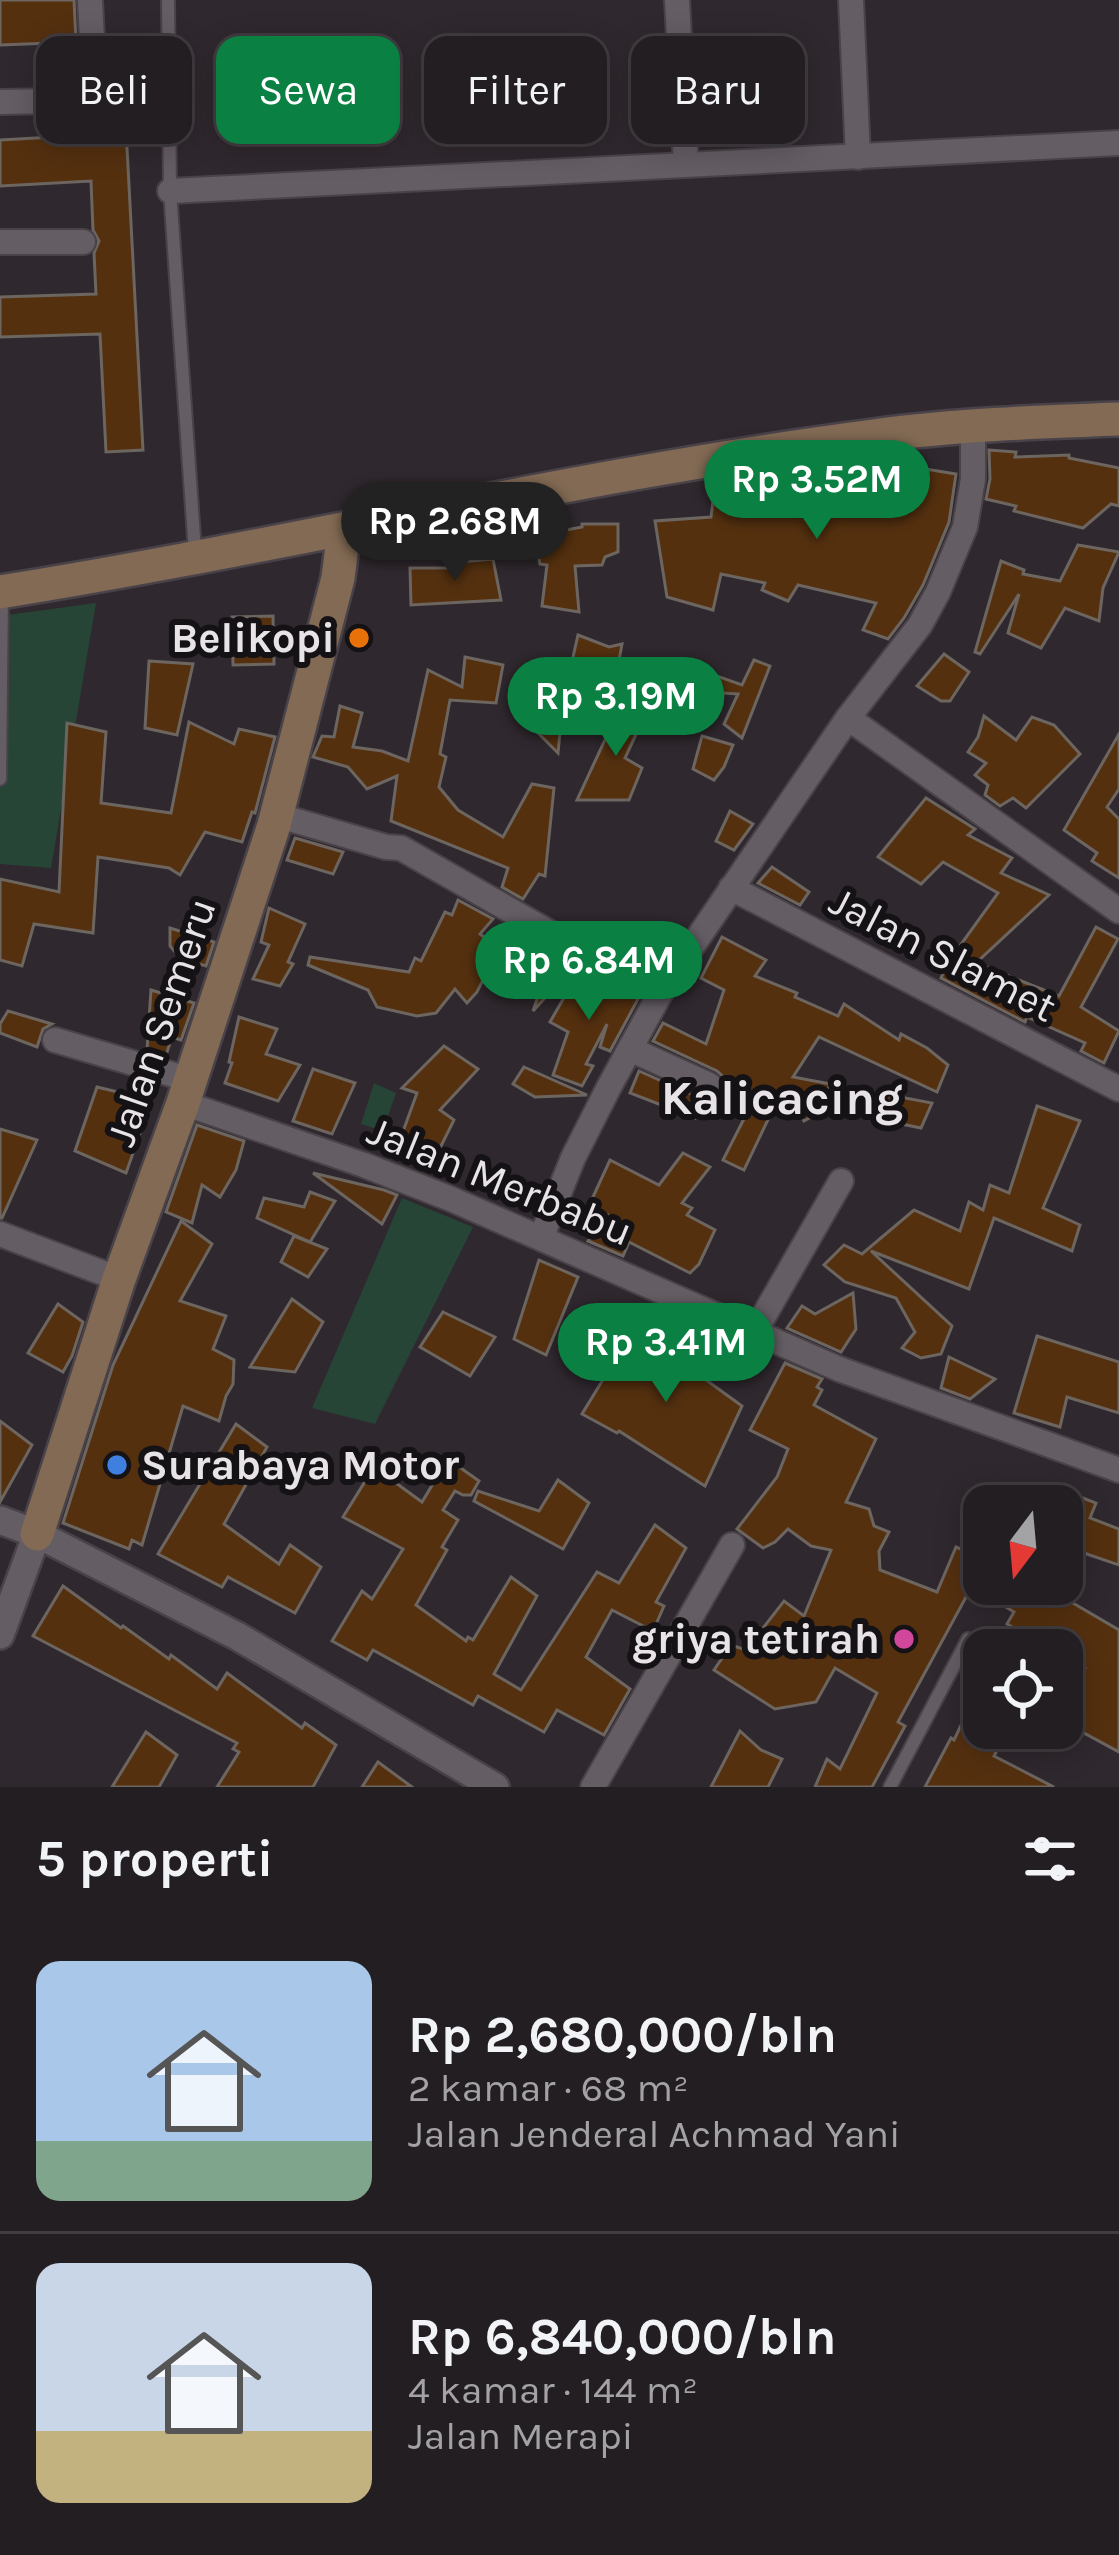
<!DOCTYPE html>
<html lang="id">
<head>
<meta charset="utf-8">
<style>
  body { margin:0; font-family:Karla,sans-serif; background:#2f2b2f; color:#f1f3f6; height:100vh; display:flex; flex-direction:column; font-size:45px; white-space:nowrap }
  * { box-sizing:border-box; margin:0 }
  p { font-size:39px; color:#a3a2a5 }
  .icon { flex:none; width:66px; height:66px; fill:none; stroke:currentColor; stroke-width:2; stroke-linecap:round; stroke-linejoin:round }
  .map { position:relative; height:1787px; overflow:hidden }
  .sheet { display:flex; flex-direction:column; background:#231e22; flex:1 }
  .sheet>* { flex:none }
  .top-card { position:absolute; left:36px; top:36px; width:1047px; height:108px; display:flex; gap:24px }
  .needle { width:78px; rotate:196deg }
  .controls { position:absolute; left:963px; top:1485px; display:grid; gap:24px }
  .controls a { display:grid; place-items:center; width:120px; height:120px; border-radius:24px; background:#231e22; box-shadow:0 6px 30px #0003,0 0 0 3px #403c40; font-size:60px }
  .price { position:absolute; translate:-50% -102px; padding:0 27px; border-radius:42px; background:#0b8043; color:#fff; font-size:39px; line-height:78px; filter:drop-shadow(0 3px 6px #0008) }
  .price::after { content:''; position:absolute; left:50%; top:72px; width:36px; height:27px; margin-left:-18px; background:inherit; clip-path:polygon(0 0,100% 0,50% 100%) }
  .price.active { background:#222; color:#fff }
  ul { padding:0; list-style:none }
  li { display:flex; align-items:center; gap:36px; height:300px; padding:0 36px }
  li+li { border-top:3px solid #403c40 }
  li span { display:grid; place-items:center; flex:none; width:336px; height:240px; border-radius:24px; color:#555 }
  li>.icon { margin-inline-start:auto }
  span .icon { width:144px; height:144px; fill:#fffc; stroke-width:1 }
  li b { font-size:51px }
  h2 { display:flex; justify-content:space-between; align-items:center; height:144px; padding:0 36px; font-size:51px }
  .tag { padding:0 42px; border-radius:24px; background:#231e22; box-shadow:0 6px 30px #0003,0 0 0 3px #403c40; font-size:42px; line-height:108px }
  .tag.active { background:#0b8043; color:#fff }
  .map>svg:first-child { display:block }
  .green { fill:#264536 }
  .building { fill:#54300f; stroke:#6d655f; stroke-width:3 }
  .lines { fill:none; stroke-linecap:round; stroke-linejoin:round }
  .service-casing { stroke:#494349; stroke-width:16 }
  .minor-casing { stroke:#494349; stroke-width:28 }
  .tertiary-casing { stroke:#494349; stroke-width:32 }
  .secondary-casing { stroke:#494349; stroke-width:38 }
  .service { stroke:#645d64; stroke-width:12 }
  .minor { stroke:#645d64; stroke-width:24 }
  .tertiary { stroke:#645d64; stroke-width:27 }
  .secondary { stroke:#826a54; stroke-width:33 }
  .food-dot { fill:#e8710a; stroke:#151215; stroke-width:4.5 }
  .shop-dot { fill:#3f7fe0; stroke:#151215; stroke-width:4.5 }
  .hotel-dot { fill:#d1479c; stroke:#151215; stroke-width:4.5 }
  .labels { text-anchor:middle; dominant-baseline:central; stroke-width:12; stroke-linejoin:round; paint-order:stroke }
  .poi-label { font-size:42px; font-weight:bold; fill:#e7e3e7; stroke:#151215; text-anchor:end }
  .street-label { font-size:42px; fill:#e7e3e7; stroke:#151215 }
  .quarter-label { font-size:48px; font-weight:bold; fill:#e7e3e7; stroke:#151215 }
</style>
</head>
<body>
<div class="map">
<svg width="1119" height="1787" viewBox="0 0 1119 1787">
  <rect width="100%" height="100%" fill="#2f282e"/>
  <!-- green -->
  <g class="green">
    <polygon points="96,603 51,868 0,864 0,616"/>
    <polygon points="374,1083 396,1093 383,1131 361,1124"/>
    <polygon points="402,1198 473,1227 375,1424 312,1408"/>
  </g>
  <!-- building -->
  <g class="building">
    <polygon points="0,0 74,0 76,42 0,45"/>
    <polygon points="125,110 143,450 106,452 100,334 0,337 0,297 96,294 94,253 99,241 93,230 91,181 0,186 0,140 89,135 88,112"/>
    <polygon points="989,450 1016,452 1015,457 1069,455 1069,458 1119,468 1119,506 1111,504 1083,528 1014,511 1016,506 986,499 990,479"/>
    <polygon points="919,468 956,474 949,522 923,585 904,618 888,639 863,630 876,603 798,585 788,601 762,590 765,583 721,574 713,610 667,597 655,521 711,517 715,485 757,488 757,512 810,495 819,485 858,481 859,472"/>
    <polygon points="582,524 618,524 618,552 605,557 602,565 575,566 579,612 542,606 547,565 540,564 534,536 582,527"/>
    <polygon points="1078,545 1119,552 1103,588 1099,621 1065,608 1041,648 1008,633 1019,594 980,654 975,652 1001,561 1024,570 1023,574 1060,581"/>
    <polygon points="493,559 501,600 411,605 410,568 460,568 460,562"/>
    <polygon points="273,616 274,664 233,665 232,617"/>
    <polygon points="578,635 609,647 622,644 612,698 568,679"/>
    <polygon points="944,654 969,672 950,701 941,701 917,686"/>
    <polygon points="465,657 503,665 496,703 450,700 440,754 446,757 439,787 458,810 503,837 532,784 554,788 545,876 539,874 523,899 502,887 508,868 391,821 397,776 367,789 348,767 313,757 322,736 334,737 340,706 362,713 353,747 382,751 408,761 428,670 462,687"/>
    <polygon points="754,660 770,666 742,738 724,724 738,694 664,689 680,663 742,685"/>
    <polygon points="149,661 193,664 177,735 145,728"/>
    <polygon points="623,701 648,709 625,758 642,768 629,800 577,800"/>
    <polygon points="537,703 562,711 558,753 537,732"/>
    <polygon points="984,716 1016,740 1032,717 1054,725 1080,754 1026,808 1013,798 1000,806 985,795 988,785 975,775 986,763 968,752 978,737"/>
    <polygon points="189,722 234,744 239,729 275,737 255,813 252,812 242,842 205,832 180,875 169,868 98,857 93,933 34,924 22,966 0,960 0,879 59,892 67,723 106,732 101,803 171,813"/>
    <polygon points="1119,734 1119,789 1107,807 1119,819 1119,878 1092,861 1097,853 1064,830"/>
    <polygon points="702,736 733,745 724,767 714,780 693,769"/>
    <polygon points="926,798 975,829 968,835 1012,858 1001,873 1049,895 976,963 1059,996 1096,927 1118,939 1081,1007 1119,1031 1104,1063 1081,1051 1085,1043 1027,1017 1025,1022 941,978 954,948 957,950 998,893 943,862 921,884 878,857"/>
    <polygon points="730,811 753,824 734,850 716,841"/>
    <polygon points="295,838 343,852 333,874 287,860"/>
    <polygon points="772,867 809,892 800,905 758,883"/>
    <polygon points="458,900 493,919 480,934 499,948 477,992 467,1003 455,989 436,1013 417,1016 377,1007 368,990 308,965 310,957 409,972 415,958 421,961 445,912 452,915"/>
    <polygon points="269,908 305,924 288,962 293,964 280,986 253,979 269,945 261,942"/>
    <polygon points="170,928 214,942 206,966 181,959 170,946"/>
    <polygon points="722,937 766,960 755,976 797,993 795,997 838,1016 844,1004 899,1040 901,1034 927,1048 948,1065 937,1092 819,1037 793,1077 830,1084 820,1112 804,1121 790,1097 780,1113 773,1109 744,1170 723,1160 752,1103 717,1071 653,1041 663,1023 706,1044 724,990 701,978"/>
    <polygon points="553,953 575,965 533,1011"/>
    <polygon points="581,968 638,999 610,1051 600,1047 607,1024 586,1064 593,1066 582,1086 553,1075 568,1032 550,1022"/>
    <polygon points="151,990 194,1003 181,1040 172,1037 166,1055 147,1050"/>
    <polygon points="8,1011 52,1024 43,1029 37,1047 0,1033 0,1024"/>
    <polygon points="239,1017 277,1029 266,1054 300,1065 278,1101 225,1083 232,1063 229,1062"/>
    <polygon points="444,1046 478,1069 440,1110 454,1120 438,1152 401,1137 417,1093 402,1088"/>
    <polygon points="524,1067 587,1095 535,1097 513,1084"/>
    <polygon points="313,1069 355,1083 332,1134 293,1121"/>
    <polygon points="639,1071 704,1100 695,1118 630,1093"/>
    <polygon points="97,1087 147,1099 143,1125 126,1173 75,1151"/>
    <polygon points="858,1089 932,1103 921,1128 892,1122"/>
    <polygon points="1037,1106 1080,1121 1043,1208 1080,1225 1072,1251 994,1218 969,1289 871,1251 952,1326 941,1354 921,1358 902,1348 915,1332 896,1298 845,1282 824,1265 844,1245 862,1254 914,1210 960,1231 969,1202 983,1210 990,1185 1009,1193"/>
    <polygon points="197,1125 244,1141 236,1170 220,1197 202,1185 192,1223 166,1212"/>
    <polygon points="0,1129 37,1140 2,1218 0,1218"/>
    <polygon points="683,1153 710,1167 682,1203 692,1208 687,1215 715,1230 699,1264 690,1273 629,1242 623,1256 588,1241 607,1215 586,1212 610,1160 659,1185"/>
    <polygon points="313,1173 384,1190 397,1195 382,1224"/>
    <polygon points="310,1192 335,1201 310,1242 257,1218 264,1198 304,1207"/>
    <polygon points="181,1221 212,1244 180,1301 226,1316 213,1349 234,1360 233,1384 226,1396 219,1421 183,1406 142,1545 132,1540 129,1549 63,1523 113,1365"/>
    <polygon points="294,1236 327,1249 308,1277 281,1262"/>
    <polygon points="539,1260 578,1277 546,1355 514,1339"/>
    <polygon points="853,1293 856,1329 841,1352 787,1328 802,1306 815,1314"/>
    <polygon points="292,1299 323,1322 295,1372 250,1367"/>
    <polygon points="58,1304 83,1322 72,1356 63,1372 28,1353"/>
    <polygon points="443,1312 495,1337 470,1376 420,1347"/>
    <polygon points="641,1322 694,1346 684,1364 742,1406 705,1486 619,1431 617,1433 582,1414 612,1365 623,1373"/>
    <polygon points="1037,1336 1119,1362 1119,1413 1067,1397 1060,1427 1014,1413"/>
    <polygon points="949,1357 995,1379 970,1399 941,1388"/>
    <polygon points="785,1363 822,1379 817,1387 822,1390 814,1405 876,1439 846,1502 869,1509 874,1526 889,1532 879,1551 880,1570 937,1592 956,1547 968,1552 984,1516 984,1584 1062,1584 1062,1515 1070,1493 1096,1503 1090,1518 1119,1529 1119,1565 1078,1551 1061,1596 1119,1630 1119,1752 1062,1721 1062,1710 1085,1668 1062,1655 1062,1650 1053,1650 1007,1624 1014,1612 972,1586 898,1722 905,1726 872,1787 815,1787 827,1759 840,1769 877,1693 835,1668 816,1702 775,1709 714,1670 731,1645 746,1650 784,1601 804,1616 831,1550 811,1546 788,1529 775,1542 763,1548 737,1529 777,1477 788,1449 750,1430"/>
    <polygon points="0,1421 32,1445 0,1502"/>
    <polygon points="236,1424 267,1447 224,1524 279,1564 290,1545 321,1567 295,1613 228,1577 222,1587 158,1554"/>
    <polygon points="448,1459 479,1481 471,1495 463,1495 455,1491 443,1510 458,1520 442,1547 447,1550 416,1605 466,1641 468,1637 473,1640 511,1577 537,1596 494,1674 521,1690 597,1572 619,1583 655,1525 686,1548 656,1602 664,1606 653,1631 612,1610 586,1657 630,1689 604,1735 557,1710 544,1732 478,1696 473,1705 373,1650 367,1660 332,1641 362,1591 372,1599 403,1549 343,1517 374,1467 422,1502"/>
    <polygon points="558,1480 589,1503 563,1549 474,1501 478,1491 539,1511"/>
    <polygon points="63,1586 121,1628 123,1626 169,1659 171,1655 217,1689 227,1673 302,1728 305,1723 336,1745 313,1787 217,1787 239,1752 233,1749 237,1743 33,1636"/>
    <polygon points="984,1677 984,1728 1008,1728 994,1756 1054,1787 925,1787 951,1738 954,1740"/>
    <polygon points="740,1731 761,1750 782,1759 768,1787 711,1787"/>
    <polygon points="146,1732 177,1755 159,1787 112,1787"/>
    <polygon points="378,1762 412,1787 362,1787"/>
  </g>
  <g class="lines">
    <!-- service casing -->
    <g class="service-casing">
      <g id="service">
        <polyline points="168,0 170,191 195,552"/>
        <polyline points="0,779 2,592"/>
        <polyline points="890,1787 968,1639"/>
      </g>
    </g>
    <!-- minor casing -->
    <g class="minor-casing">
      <g id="minor">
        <polyline points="90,0 92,40"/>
        <polyline points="677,0 686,165"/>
        <polyline points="851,0 858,157"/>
        <polyline points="0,102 58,101"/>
        <polyline points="170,191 1119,143"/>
        <polyline points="0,242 83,242"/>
        <polyline points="848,718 1119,911"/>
        <polyline points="276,815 386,847 401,848 552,934 661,992"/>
        <polyline points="731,888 1119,1089"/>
        <polyline points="55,1040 191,1080"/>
        <polyline points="630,1049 709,1085"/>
        <polyline points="183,1103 364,1165 451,1199 839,1369 1119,1470"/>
        <polyline points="0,1234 119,1279"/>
        <polyline points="541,1238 573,1158 609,1087 661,992 848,718 920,625 938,592 965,527 973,479 973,427"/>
        <polyline points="754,1333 841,1181"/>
        <polyline points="593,1787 732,1545"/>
      </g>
    </g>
    <!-- tertiary casing -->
    <g class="tertiary-casing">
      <g id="tertiary">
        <polyline points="0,1520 37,1534 237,1636 495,1787"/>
        <polyline points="0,1635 37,1534"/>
      </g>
    </g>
    <!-- secondary casing -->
    <g class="secondary-casing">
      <g id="secondary">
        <path d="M0,592C292,545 580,474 873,436C954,425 1037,422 1119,419"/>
        <polyline points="37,1534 119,1279 183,1103 274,825 338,578 344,530"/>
      </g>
    </g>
    <!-- service -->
    <use href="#service" class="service"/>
    <!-- minor -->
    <use href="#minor" class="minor"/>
    <!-- tertiary -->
    <use href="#tertiary" class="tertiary"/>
    <!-- secondary -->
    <use href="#secondary" class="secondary"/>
  </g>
  <!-- markers -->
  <circle class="food-dot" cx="359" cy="638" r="12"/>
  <circle class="shop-dot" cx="117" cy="1465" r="12"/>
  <circle class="hotel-dot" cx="904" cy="1639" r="12"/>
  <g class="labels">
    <!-- poi labels -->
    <g class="poi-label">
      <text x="335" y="638">Belikopi</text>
      <text x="141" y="1465" text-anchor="start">Surabaya Motor</text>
      <text x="880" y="1639">griya tetirah</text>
    </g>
    <!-- street labels -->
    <g class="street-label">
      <text transform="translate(943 954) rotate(27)">Jalan Slamet</text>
      <text transform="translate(161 1022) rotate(-71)">Jalan Semeru</text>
      <text transform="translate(500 1181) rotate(22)">Jalan Merbabu</text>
    </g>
    <!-- quarter labels -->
    <g class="quarter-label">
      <text x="782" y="1098">Kalicacing</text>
    </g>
  </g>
</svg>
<div class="controls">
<a><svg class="needle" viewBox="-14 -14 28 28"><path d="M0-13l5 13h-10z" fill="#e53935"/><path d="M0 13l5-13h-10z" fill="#a3a2a5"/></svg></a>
<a><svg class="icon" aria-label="locate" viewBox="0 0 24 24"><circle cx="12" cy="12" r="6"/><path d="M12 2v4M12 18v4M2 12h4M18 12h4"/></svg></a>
</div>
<b class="price" style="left:817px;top:542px">Rp 3.52M</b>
<b class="price active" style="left:455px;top:584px">Rp 2.68M</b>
<b class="price" style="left:616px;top:759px">Rp 3.19M</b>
<b class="price" style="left:589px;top:1023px">Rp 6.84M</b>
<b class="price" style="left:666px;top:1405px">Rp 3.41M</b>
<div class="top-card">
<a class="tag">Beli</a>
<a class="tag active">Sewa</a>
<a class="tag">Filter</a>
<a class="tag">Baru</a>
</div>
</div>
<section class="sheet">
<h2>5 properti<svg class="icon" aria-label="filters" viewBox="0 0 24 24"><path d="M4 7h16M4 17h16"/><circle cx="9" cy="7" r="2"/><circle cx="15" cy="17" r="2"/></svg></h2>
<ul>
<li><span style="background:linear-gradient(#a9c7e8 75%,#7fa58c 0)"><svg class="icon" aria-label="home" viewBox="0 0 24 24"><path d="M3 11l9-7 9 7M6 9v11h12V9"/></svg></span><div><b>Rp 2,680,000/bln</b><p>2 kamar · 68 m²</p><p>Jalan Jenderal Achmad Yani</p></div></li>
<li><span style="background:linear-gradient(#c9d6e8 70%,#c2b280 0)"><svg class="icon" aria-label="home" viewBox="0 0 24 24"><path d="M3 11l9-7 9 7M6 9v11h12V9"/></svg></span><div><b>Rp 6,840,000/bln</b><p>4 kamar · 144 m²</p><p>Jalan Merapi</p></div></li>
</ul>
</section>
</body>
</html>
